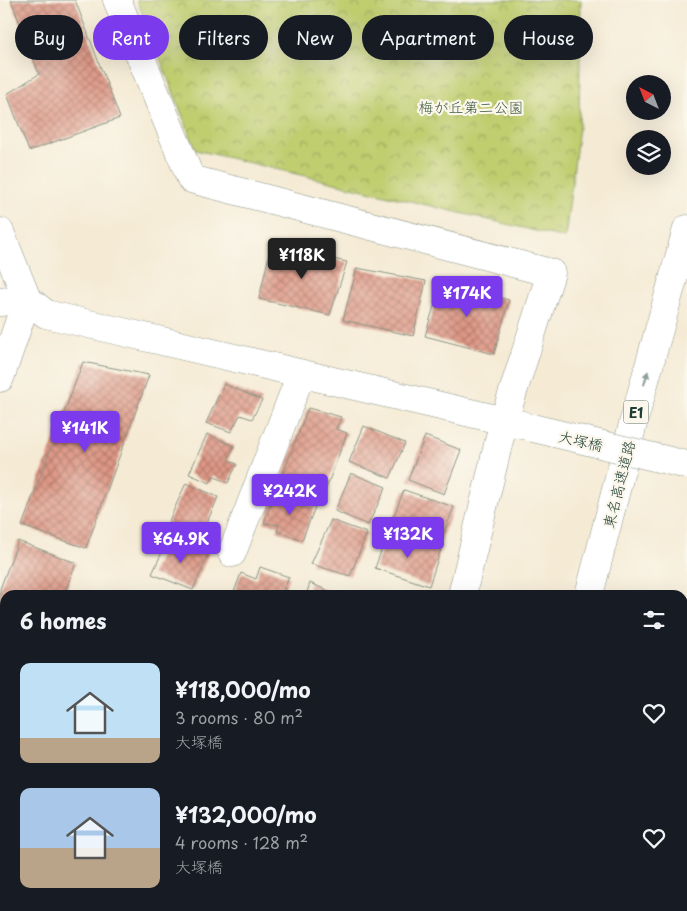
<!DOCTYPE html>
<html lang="en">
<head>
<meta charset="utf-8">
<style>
  body { margin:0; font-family:"Playpen Sans","Klee One",sans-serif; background:#20242c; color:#f1f3f6; height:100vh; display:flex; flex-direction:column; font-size:19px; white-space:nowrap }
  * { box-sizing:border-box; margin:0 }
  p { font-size:16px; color:#9ea1a6 }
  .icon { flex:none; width:28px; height:28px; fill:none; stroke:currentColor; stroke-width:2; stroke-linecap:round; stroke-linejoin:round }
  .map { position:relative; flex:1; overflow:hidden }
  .drawer { position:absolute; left:0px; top:590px; width:688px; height:321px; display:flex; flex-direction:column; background:#171b24; border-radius:15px 15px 0 0; box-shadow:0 5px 20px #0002 }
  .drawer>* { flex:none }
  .banner { position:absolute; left:15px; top:15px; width:658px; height:45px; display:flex; gap:10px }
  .needle { width:32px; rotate:318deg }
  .controls { position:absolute; left:626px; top:75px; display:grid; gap:10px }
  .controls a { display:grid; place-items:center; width:45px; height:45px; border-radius:50%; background:#171b24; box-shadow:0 5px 20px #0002; font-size:25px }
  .price { position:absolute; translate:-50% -42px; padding:0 11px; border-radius:5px; background:#7c3aed; color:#fff; font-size:16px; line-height:32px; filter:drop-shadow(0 1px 2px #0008) }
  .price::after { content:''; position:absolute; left:50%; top:30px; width:15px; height:11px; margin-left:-8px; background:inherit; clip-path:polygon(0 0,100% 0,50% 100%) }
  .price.on { background:#222; color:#fff }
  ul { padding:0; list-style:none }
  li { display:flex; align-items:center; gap:15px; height:125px; padding:0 20px }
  li span { display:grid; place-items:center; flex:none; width:140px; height:100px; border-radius:10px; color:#555 }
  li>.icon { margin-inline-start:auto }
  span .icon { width:60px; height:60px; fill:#fffc; stroke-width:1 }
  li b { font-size:21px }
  h2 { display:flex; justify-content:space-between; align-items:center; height:60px; padding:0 20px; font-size:21px }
  .chip { padding:0 18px; border-radius:22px; background:#171b24; box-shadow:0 5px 20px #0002; font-size:18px; line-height:45px }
  .chip.on { background:#7c3aed; color:#fff }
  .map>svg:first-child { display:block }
  .park { fill:url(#park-crowns); stroke:#708652 }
  .building { fill:url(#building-cross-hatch) }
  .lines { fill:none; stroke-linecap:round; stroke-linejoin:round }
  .minor-casing { stroke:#8a9484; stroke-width:29 }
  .highway-casing { stroke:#8a9484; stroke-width:29 }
  .minor { stroke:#fff; stroke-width:28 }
  .highway { stroke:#fff; stroke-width:28 }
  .minor-bridge-casing { stroke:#8a9484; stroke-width:29; stroke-linecap:butt }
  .minor-bridge { stroke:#fff; stroke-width:28 }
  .oneway { fill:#8f9e9a }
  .labels { text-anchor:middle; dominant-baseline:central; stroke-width:4.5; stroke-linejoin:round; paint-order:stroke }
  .shield { fill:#fbf7ec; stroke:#61756b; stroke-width:1 }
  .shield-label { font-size:14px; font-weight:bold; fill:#1f3d34 }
  .park-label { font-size:15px; fill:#3f5a40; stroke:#fbf7ec }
  .street-label { font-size:15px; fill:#1f3d34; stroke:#fbf7ec }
</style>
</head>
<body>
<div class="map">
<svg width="687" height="911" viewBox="0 0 687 911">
  <defs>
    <pattern id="park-crowns" width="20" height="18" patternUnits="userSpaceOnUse" patternTransform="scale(1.25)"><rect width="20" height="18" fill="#c0ce70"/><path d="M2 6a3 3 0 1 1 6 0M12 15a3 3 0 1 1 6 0" fill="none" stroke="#9ba85d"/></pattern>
    <pattern id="building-cross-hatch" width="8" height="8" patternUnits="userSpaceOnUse" patternTransform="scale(1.25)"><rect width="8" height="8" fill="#de9785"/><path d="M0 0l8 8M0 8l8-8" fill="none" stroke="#b37c6e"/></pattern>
  </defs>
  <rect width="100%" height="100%" fill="#fbf7ec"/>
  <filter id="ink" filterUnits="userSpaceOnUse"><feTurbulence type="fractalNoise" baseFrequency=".02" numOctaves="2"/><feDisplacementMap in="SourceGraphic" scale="10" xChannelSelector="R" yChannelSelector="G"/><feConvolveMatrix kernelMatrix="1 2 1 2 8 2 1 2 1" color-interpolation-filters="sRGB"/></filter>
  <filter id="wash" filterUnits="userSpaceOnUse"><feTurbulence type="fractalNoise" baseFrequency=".0096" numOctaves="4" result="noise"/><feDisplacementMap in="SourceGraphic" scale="20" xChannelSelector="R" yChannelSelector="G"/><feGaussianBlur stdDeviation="1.12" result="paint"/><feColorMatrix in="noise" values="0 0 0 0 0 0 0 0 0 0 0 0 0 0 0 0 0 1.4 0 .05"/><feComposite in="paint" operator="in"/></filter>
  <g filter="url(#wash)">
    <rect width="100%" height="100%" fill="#f5ebd5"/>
    <!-- park -->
    <polygon class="park" points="137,0 581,0 579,127 565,238 196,150"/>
    <g id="blocks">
      <!-- building -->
      <g class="building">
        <polygon points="11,0 75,0 120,118 29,151 7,94 39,74"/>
        <polygon points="271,246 347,262 330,315 259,299"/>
        <polygon points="357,268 426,281 413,336 343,320"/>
        <polygon points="441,283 509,300 494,354 425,336"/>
        <polygon points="83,362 149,375 86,548 22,526"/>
        <polygon points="224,384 262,400 252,419 240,415 231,432 206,423"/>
        <polygon points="308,408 341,417 336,429 347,433 321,502 302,498 283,474"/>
        <polygon points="364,426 405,443 390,478 349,462"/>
        <polygon points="207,434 234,446 228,460 237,464 228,483 213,476 210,483 189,474"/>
        <polygon points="425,436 461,450 444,494 408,480"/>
        <polygon points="351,473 386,487 368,525 335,511"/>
        <polygon points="186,483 218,497 200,539 167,525"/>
        <polygon points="404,490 454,507 440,543 391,523"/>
        <polygon points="275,493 315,507 302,540 277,531 279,525 264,523"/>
        <polygon points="331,520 367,533 350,576 311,564"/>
        <polygon points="388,532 441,549 429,586 375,568"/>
        <polygon points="168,539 209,553 193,590 152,574"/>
        <polygon points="18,541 76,563 64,595 5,595 5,616 0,614 0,589"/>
        <polygon points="260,567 289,577 282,595 233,595 241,573 256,579"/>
        <polygon points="310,583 338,595 306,595"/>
        <polygon points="0,630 5,632 5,702 0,701"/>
        <polygon points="0,715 5,717 5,759 0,772"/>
        <polygon points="5,843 5,896 0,894 0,856"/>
        <polygon points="125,906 157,906 155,911 123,911"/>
        <polygon points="184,906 206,906 205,911 182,911"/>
      </g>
    </g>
  </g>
  <g filter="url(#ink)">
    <use href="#blocks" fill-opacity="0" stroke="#8a9484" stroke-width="1"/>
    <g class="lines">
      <!-- minor casing -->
      <g class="minor-casing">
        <g id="minor">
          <polyline points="117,0 191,179 551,273 504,420 462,595"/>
          <polyline points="0,232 27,299 46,314 522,425"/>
          <polyline points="0,302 27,299"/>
          <polyline points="0,378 27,299"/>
          <polyline points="232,553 301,374"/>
          <polyline points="377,911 378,906"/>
        </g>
      </g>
      <!-- highway casing -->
      <g class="highway-casing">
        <g id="highway">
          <polyline points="589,595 634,420 687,229"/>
          <polyline points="682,640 687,624"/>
          <polyline points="471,911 473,906"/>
          <polyline points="500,911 501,906"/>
          <polyline points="605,911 606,906"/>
        </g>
      </g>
      <!-- minor -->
      <use href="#minor" class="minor"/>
      <!-- highway -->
      <use href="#highway" class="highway"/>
      <!-- minor-bridge casing -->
      <g class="minor-bridge-casing">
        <polyline id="minor-bridge" points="533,428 687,465"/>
      </g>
      <!-- minor-bridge -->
      <use href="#minor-bridge" class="minor-bridge"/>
    </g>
    <!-- one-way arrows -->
    <defs><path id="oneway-solid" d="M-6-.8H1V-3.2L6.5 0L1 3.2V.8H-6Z" transform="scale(1.25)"/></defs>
    <use class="oneway" href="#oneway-solid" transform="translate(646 378) rotate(-74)"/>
  </g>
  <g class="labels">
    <!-- shield labels -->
    <rect class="shield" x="623.5" y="400.5" width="25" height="23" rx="4"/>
    <g class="shield-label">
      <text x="636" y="412">E1</text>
    </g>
    <!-- park labels -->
    <g class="park-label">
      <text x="471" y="106">梅が丘第二公園</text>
    </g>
    <!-- street labels -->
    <g class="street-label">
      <text transform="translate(581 440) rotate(13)">大塚橋</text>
      <text transform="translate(618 484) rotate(-76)">東名高速道路</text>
    </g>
  </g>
</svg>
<div class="controls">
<a><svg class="needle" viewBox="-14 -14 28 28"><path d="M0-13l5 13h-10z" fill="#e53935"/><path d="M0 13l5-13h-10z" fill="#9ea1a6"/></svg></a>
<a><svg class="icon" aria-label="layers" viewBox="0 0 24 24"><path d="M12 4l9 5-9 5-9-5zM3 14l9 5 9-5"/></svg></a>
</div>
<b class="price on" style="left:302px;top:280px">¥118K</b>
<b class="price" style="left:467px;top:318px">¥174K</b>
<b class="price" style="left:85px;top:453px">¥141K</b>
<b class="price" style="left:290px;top:516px">¥242K</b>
<b class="price" style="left:408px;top:559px">¥132K</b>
<b class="price" style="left:181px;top:564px">¥64.9K</b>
<div class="banner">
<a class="chip">Buy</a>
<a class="chip on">Rent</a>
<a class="chip">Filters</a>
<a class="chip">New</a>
<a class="chip">Apartment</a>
<a class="chip">House</a>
</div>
<section class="drawer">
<h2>6 homes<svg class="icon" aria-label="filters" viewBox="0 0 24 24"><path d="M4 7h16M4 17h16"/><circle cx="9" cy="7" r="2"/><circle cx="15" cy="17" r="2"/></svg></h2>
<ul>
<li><span style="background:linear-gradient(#bfe0f5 75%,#b9a48a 0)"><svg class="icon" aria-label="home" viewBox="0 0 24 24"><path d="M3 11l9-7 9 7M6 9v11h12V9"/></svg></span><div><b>¥118,000/mo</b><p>3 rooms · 80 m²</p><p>大塚橋</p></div><svg class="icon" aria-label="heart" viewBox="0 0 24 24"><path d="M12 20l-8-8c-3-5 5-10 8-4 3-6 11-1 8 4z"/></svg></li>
<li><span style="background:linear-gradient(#a9c7e8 60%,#b9a48a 0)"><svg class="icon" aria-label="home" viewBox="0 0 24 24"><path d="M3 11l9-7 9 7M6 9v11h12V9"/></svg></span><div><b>¥132,000/mo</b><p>4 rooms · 128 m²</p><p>大塚橋</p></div><svg class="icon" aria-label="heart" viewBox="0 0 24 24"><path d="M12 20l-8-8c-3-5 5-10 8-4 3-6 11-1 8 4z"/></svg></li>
</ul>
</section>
</div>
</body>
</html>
